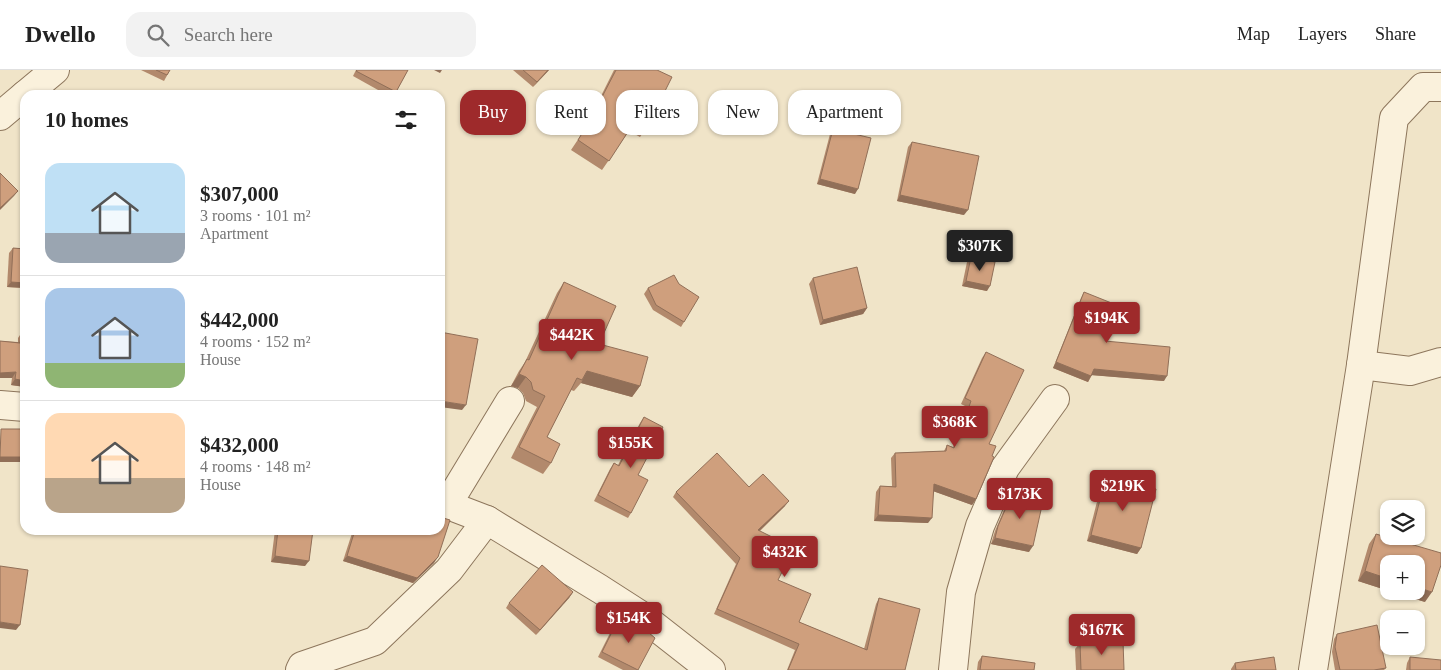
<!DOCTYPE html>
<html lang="en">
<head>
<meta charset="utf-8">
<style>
  body { margin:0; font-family:"Times New Roman",serif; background:#f2f2f2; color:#222; height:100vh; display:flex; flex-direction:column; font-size:19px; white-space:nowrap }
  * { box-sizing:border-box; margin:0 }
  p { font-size:16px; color:#767676 }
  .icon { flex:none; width:28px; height:28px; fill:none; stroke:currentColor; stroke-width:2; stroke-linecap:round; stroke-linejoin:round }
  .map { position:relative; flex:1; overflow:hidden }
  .sheet { position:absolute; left:20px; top:20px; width:425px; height:445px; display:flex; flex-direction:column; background:#fff; border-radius:15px; box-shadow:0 1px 4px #0004 }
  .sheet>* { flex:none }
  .hud { position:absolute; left:460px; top:20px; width:475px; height:45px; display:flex; gap:10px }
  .fabs { position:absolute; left:1380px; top:430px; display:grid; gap:10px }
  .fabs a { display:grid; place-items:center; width:45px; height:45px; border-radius:10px; background:#fff; box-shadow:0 1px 4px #0004; font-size:25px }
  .price { position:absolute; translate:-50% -42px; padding:0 11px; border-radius:5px; background:#9e2a2b; color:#fff; font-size:16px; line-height:32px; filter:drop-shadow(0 1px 2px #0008) }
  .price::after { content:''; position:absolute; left:50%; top:30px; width:15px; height:11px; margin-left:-8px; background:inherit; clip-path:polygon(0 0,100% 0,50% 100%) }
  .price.selected { background:#222; color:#fff }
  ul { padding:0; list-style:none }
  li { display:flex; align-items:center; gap:15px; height:125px; padding:0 25px }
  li+li { border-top:1px solid #e0e0e0 }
  li span { display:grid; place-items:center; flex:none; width:140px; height:100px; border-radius:15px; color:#555 }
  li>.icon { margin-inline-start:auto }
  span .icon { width:60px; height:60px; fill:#fffc; stroke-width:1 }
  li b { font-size:21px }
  h2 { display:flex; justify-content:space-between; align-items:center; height:60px; padding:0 25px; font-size:21px }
  .chip { padding:0 18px; border-radius:15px; background:#fff; box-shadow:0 1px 4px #0004; font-size:18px; line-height:45px }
  .chip.selected { background:#9e2a2b; color:#fff }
  header { display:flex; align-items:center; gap:30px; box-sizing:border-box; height:70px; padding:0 25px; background:#fff; border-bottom:1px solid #e0e0e0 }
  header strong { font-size:24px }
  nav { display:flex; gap:28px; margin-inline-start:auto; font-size:18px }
  .search { width:350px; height:45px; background:#f2f2f2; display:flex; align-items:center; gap:12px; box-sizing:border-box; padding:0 18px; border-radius:15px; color:#767676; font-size:19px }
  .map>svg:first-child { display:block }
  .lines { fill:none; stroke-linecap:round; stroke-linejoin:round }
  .minor-casing { stroke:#8d765c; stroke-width:30 }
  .minor { stroke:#faf1dc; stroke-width:28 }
  .wall { fill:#b2896c }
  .shaded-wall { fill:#916f58 }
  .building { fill:#cf9f7d; stroke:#916f58 }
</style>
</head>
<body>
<header>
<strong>Dwello</strong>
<div class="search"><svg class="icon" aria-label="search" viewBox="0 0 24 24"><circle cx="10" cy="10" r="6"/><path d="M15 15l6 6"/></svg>Search here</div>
<nav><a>Map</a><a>Layers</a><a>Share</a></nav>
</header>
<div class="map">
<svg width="1441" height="600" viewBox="0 0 1441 600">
  <rect width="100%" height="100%" fill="#f0e4c8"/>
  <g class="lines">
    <!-- minor casing -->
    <g class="minor-casing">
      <g id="minor">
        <polyline points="25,25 55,0"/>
        <polyline points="0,46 25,25"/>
        <polyline points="1361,295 1410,301 1441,292"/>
        <polyline points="0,335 25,337"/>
        <polyline points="440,432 487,450 600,519 642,546 711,600"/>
        <polyline points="447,435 510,331"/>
        <polyline points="300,600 302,596 375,571 449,500 487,450"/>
        <polyline points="953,600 961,522 980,456 1005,398 1055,329"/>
        <polyline points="1313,600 1361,295 1394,48 1423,17 1441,17"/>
      </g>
    </g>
    <!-- minor -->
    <use href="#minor" class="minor"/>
  </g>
  <!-- wall -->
  <g class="wall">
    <polygon points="141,0 170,0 164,11"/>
    <polygon points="356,0 408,0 394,25 387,25 353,6"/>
    <polygon points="513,0 549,0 533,17"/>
    <polygon points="614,0 657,0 647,57 640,67 629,61 602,100 571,80 583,62"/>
    <polygon points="833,59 855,124 817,114 830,64"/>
    <polygon points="912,72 964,145 897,131 908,77"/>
    <polygon points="13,178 25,179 25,218 7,217 9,183"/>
    <polygon points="971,187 987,221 962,216 967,192"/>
    <polygon points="813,208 867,238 863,244 820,255 809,214"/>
    <polygon points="564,212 599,274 640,316 632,327 581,313 574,321 571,320 547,367 551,393 543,404 511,388 537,337 526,331 523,323 518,318 511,316 519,301 525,292 557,223"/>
    <polygon points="648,218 684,252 681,257 653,240 644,224"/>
    <polygon points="1084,222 1105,271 1164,311 1092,305 1088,312 1053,298 1081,228"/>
    <polygon points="22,262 25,263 25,317 11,315 12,308 0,308 0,271 18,272 18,268"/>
    <polygon points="986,282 989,374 976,429 972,435 933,421 928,453 874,451 876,422 880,416 892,416 891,388 895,383 944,381 947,375 953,377 967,337 961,334 982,288"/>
    <polygon points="644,347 638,405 631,443 628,448 594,431 610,399 614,393 618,395 640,353"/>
    <polygon points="1106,406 1141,478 1137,484 1087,471 1102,412"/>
    <polygon points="749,417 785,436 760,461 778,510 799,552 864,579 876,534 879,528 905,600 787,600 795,580 714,544 736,494 673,427 676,422"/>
    <polygon points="1012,424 1029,482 991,474 995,461 1008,430"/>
    <polygon points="275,460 313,460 305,496 271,492"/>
    <polygon points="353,460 440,460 434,493 413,513 343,491"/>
    <polygon points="1376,464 1425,532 1390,521 1416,521 1389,494 1389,521 1358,511 1369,474"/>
    <polygon points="573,522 569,528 536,565 506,538 509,533"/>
    <polygon points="619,548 638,600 623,600 598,587 615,553"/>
    <polygon points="1337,564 1386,598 1384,600 1335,600 1332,582 1334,569"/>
    <polygon points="1080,573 1124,600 1076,600 1075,579"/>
    <polygon points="982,586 1034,600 977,600 978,592"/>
    <polygon points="1410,587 1441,600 1406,600 1407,593"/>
    <polygon points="1235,593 1276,600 1231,600 1231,599"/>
  </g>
  <!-- shaded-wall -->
  <g class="shaded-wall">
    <polygon points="434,0 442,0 440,3"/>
    <polygon points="548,0 549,0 533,17 537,12"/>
    <polygon points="820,109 858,119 855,124 817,114"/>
    <polygon points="18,121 14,126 0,140 0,138"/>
    <polygon points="900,125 968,140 964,145 897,131"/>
    <polygon points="966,211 990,216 987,221 962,216"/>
    <polygon points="11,212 25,213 25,218 7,217"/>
    <polygon points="867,238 863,244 820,255 823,250"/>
    <polygon points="1056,292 1091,306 1088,312 1053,298"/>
    <polygon points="1094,299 1167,306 1164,311 1090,305"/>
    <polygon points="587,301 640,316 632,327 581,313"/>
    <polygon points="16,302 12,308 0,308 0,303"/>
    <polygon points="519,304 526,307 518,318 511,316"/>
    <polygon points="15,309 25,311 25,317 11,315"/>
    <polygon points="440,331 466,335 462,340 440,337"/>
    <rect x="0" y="387" width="25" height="5"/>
    <polygon points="934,414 976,429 972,435 930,420"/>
    <polygon points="789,431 785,436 755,465 758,460"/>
    <polygon points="878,445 932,448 928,453 874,451"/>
    <polygon points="1091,465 1141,478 1137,484 1087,471"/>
    <polygon points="995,468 1033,476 1029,482 991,474"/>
    <polygon points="275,486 309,491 305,496 271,492"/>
    <polygon points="347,486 438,487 434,493 413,513 343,491"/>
    <polygon points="1365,501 1389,509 1389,521 1358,511"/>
    <polygon points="1416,517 1432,522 1425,532 1390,521 1416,521"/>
    <polygon points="573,522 569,528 536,565 540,560"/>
    <polygon points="0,552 20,555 16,560 0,558"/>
  </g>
  <!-- building -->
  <g class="building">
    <polygon points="156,0 170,0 167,5"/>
    <polygon points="357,0 408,0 396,22 356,1"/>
    <polygon points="523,0 548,0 537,12"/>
    <polygon points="616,0 657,0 672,7 647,57 635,51 609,91 578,70 589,52"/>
    <polygon points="833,59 871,68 858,119 820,109"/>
    <polygon points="912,72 979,86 968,140 900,125"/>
    <polygon points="0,103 18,121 0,138"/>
    <polygon points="13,178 25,179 25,213 11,212"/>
    <polygon points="971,187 995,192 990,216 966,211"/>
    <polygon points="857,197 867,238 823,250 813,208"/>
    <polygon points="674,205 679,214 699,227 684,252 656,235 648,218"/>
    <polygon points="564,212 616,236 599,274 648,287 640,316 587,301 582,310 577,308 547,367 560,374 551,393 519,377 545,326 533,320 531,312 526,307 519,304 527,289 529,290"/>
    <polygon points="1084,222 1119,236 1105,271 1170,277 1167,306 1094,299 1091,306 1056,292"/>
    <polygon points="22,262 25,263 25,311 15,309 16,302 0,303 0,271 20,273"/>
    <polygon points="440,262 478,269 466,335 440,331"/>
    <polygon points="986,282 1024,300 989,374 996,376 992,386 994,387 976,429 934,414 932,448 878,445 880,416 896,417 895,383 946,381 947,375 954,378 971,331 965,328"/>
    <polygon points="644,347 663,357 638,405 648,410 631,443 598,425 614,393 619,396"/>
    <polygon points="1,359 25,359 25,387 0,387"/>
    <polygon points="717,383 749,417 763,404 789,431 758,460 794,478 778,510 811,524 799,552 867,580 879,528 920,539 905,600 788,600 799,574 717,539 740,488 676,422"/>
    <polygon points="1106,406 1156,419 1141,478 1091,465"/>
    <polygon points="1012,424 1043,431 1033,476 995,468 998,456"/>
    <polygon points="440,447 450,450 438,487 417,508 347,486 355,460 440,460"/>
    <polygon points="278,460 313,460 309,491 275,486"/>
    <polygon points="1376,464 1441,483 1441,495 1432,522 1416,517 1416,494 1389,494 1389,509 1365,501"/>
    <polygon points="542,495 573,522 540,560 509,533"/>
    <polygon points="0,496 28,500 20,555 0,552"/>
    <polygon points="619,548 648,562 655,568 638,600 602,582"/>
    <polygon points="1377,555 1386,598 1374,600 1340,600 1335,577 1337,564"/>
    <polygon points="1123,571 1124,600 1081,600 1080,573"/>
    <polygon points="982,586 1035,593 1034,600 980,600"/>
    <polygon points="1274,587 1276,600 1236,600 1235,593"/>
    <polygon points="1410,587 1441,590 1441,600 1410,600"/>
  </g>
</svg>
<div class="fabs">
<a><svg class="icon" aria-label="layers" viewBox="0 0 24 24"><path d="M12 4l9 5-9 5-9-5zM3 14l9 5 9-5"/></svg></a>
<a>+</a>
<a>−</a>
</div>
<b class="price selected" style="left:980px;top:202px">$307K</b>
<b class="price" style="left:1107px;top:274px">$194K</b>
<b class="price" style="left:572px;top:291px">$442K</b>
<b class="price" style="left:955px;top:378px">$368K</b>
<b class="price" style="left:631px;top:399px">$155K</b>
<b class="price" style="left:1123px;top:442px">$219K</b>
<b class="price" style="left:1020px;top:450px">$173K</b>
<b class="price" style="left:785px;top:508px">$432K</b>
<b class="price" style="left:629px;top:574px">$154K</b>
<b class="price" style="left:1102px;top:586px">$167K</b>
<div class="hud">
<a class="chip selected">Buy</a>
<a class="chip">Rent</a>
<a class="chip">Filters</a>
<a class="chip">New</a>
<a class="chip">Apartment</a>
</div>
<section class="sheet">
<h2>10 homes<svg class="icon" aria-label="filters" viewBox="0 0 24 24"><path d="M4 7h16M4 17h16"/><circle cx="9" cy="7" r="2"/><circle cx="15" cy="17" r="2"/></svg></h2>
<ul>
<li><span style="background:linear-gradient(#bfe0f5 70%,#9aa5b1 0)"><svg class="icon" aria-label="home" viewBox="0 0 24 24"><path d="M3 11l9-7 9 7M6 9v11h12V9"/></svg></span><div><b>$307,000</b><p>3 rooms · 101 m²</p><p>Apartment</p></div></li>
<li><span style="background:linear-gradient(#a9c7e8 75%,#8fb573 0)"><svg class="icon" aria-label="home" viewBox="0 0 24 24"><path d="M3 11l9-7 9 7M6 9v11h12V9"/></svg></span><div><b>$442,000</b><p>4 rooms · 152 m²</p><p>House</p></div></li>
<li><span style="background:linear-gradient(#ffd9b3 65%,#b9a48a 0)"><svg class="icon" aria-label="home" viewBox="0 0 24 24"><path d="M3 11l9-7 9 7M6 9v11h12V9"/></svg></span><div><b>$432,000</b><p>4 rooms · 148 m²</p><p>House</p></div></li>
</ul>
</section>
</div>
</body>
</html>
